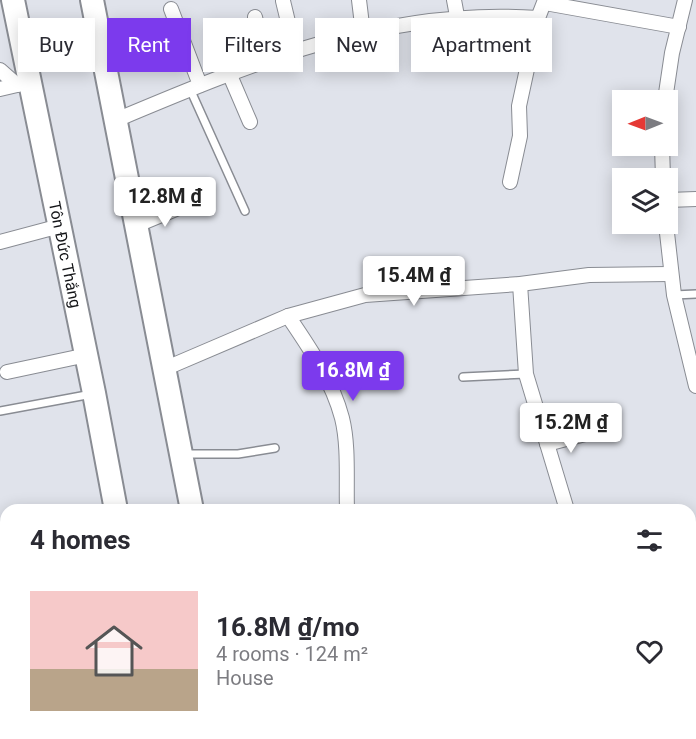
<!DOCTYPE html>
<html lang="en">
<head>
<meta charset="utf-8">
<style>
  body { margin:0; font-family:Roboto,sans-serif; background:#f7f7f7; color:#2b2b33; height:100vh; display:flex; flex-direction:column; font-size:22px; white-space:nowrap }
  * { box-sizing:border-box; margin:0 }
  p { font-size:20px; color:#7c7c81 }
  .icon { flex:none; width:33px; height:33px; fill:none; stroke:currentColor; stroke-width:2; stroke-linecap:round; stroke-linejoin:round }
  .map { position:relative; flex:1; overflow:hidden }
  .sheet { position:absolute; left:0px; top:504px; width:696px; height:236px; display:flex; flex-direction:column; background:#fff; border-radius:18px 18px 0 0; box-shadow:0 3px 15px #0003 }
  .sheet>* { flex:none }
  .hud { position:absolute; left:18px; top:18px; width:660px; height:54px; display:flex; gap:12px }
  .needle { width:39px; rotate:269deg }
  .controls { position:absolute; left:612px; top:90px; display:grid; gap:12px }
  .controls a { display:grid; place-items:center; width:66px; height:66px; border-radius:0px; background:#fff; box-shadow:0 3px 15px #0003; font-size:30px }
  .price { position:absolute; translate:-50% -51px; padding:0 14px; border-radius:6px; background:#fff; color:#222; font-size:20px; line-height:39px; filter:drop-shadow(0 2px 3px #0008) }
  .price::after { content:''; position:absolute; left:50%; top:36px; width:18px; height:14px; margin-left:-9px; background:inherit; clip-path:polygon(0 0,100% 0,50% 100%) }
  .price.on { background:#7c3aed; color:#fff }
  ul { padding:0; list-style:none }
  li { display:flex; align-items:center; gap:18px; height:150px; padding:0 30px }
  li span { display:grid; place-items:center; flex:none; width:168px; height:120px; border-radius:0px; color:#555 }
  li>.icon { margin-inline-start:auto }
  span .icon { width:72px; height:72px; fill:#fffc; stroke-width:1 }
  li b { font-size:26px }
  h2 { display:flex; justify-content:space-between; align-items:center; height:72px; padding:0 30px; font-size:26px }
  .tag { padding:0 21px; border-radius:0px; background:#fff; box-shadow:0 3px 15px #0003; font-size:21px; line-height:54px }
  .tag.on { background:#7c3aed; color:#fff }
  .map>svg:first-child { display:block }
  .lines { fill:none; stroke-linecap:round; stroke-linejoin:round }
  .lane-casing { stroke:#898c93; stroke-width:10 }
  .street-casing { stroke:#898c93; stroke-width:16 }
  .primary-casing { stroke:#898c93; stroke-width:26 }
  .lane { stroke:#fff; stroke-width:7 }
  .street { stroke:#fff; stroke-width:14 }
  .primary { stroke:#fff; stroke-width:22 }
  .labels { text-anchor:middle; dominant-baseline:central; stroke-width:4.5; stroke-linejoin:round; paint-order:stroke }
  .street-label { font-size:16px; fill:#131417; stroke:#e0e3eb }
</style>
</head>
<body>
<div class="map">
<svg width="696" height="739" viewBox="0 0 696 739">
  <rect width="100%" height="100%" fill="#e0e3eb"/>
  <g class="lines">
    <!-- lane casing -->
    <g class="lane-casing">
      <g id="lane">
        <polyline points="190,89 245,211"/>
        <polyline points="674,295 696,294"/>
        <polyline points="463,377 526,374"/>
        <polyline points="0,411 92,394"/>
        <polyline points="184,454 238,454 275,448"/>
      </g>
    </g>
    <!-- street casing -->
    <g class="street-casing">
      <g id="street">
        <polyline points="359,0 363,33"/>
        <polyline points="454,0 457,16"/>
        <polyline points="283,1 295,51"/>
        <polyline points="545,3 679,27"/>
        <polyline points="171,9 200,85"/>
        <polyline points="255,17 265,60"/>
        <polyline points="0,70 17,85"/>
        <polyline points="229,73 250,122"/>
        <polyline points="0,89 30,82"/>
        <polyline points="665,100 672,53 685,0"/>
        <path d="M116,120C254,62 386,7 538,18"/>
        <polyline points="662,146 663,178"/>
        <polyline points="510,182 520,136 519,106 538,18 545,0"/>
        <polyline points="668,200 696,199"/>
        <polyline points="666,224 674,295 696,386"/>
        <polyline points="137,225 183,206"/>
        <polyline points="0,242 60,226"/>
        <polyline points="520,284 526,374 567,510"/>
        <path d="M288,316C309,347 332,380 342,418C349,446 346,481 347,510"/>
        <polyline points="164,369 288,316 365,295 520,284 589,275 670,274"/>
        <polyline points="7,372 87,355"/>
        <polyline points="547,444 589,433"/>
        <polyline points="690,662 696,662"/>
        <polyline points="0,682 6,681"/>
        <polyline points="343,734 343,739"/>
        <polyline points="456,739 457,734"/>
      </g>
    </g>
    <!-- primary casing -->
    <g class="primary-casing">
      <g id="primary">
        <path id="s1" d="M13,0L94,393L116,510"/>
        <polyline points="92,0 192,510"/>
        <polyline points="156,734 157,739"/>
        <polyline points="234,734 235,739"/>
      </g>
    </g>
    <!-- lane -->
    <use href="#lane" class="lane"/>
    <!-- street -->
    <use href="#street" class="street"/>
    <!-- primary -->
    <use href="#primary" class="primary"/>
  </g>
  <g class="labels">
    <!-- street labels -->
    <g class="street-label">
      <text stroke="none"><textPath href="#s1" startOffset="260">Tôn Đức Thắng</textPath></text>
    </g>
  </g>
</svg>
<div class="controls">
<a><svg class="needle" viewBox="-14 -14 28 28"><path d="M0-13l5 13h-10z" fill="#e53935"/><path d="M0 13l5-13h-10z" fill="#7c7c81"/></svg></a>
<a><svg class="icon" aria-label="layers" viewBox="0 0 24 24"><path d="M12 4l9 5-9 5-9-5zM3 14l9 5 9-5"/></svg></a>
</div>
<b class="price" style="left:165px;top:228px">12.8M ₫</b>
<b class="price" style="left:414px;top:307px">15.4M ₫</b>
<b class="price on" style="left:353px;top:402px">16.8M ₫</b>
<b class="price" style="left:571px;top:454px">15.2M ₫</b>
<div class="hud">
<a class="tag">Buy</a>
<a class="tag on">Rent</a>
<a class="tag">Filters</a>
<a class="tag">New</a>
<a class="tag">Apartment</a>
</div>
<section class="sheet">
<h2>4 homes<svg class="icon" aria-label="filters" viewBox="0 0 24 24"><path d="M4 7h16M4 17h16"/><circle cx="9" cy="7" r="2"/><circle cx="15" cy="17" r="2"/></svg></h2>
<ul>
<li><span style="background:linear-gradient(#f6c9c9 65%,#b9a48a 0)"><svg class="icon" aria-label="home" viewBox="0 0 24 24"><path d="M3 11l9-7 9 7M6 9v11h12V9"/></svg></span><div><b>16.8M ₫/mo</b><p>4 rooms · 124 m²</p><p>House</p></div><svg class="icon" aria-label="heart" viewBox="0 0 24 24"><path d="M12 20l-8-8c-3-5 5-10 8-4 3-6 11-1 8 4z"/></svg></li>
</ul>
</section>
</div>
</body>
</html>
